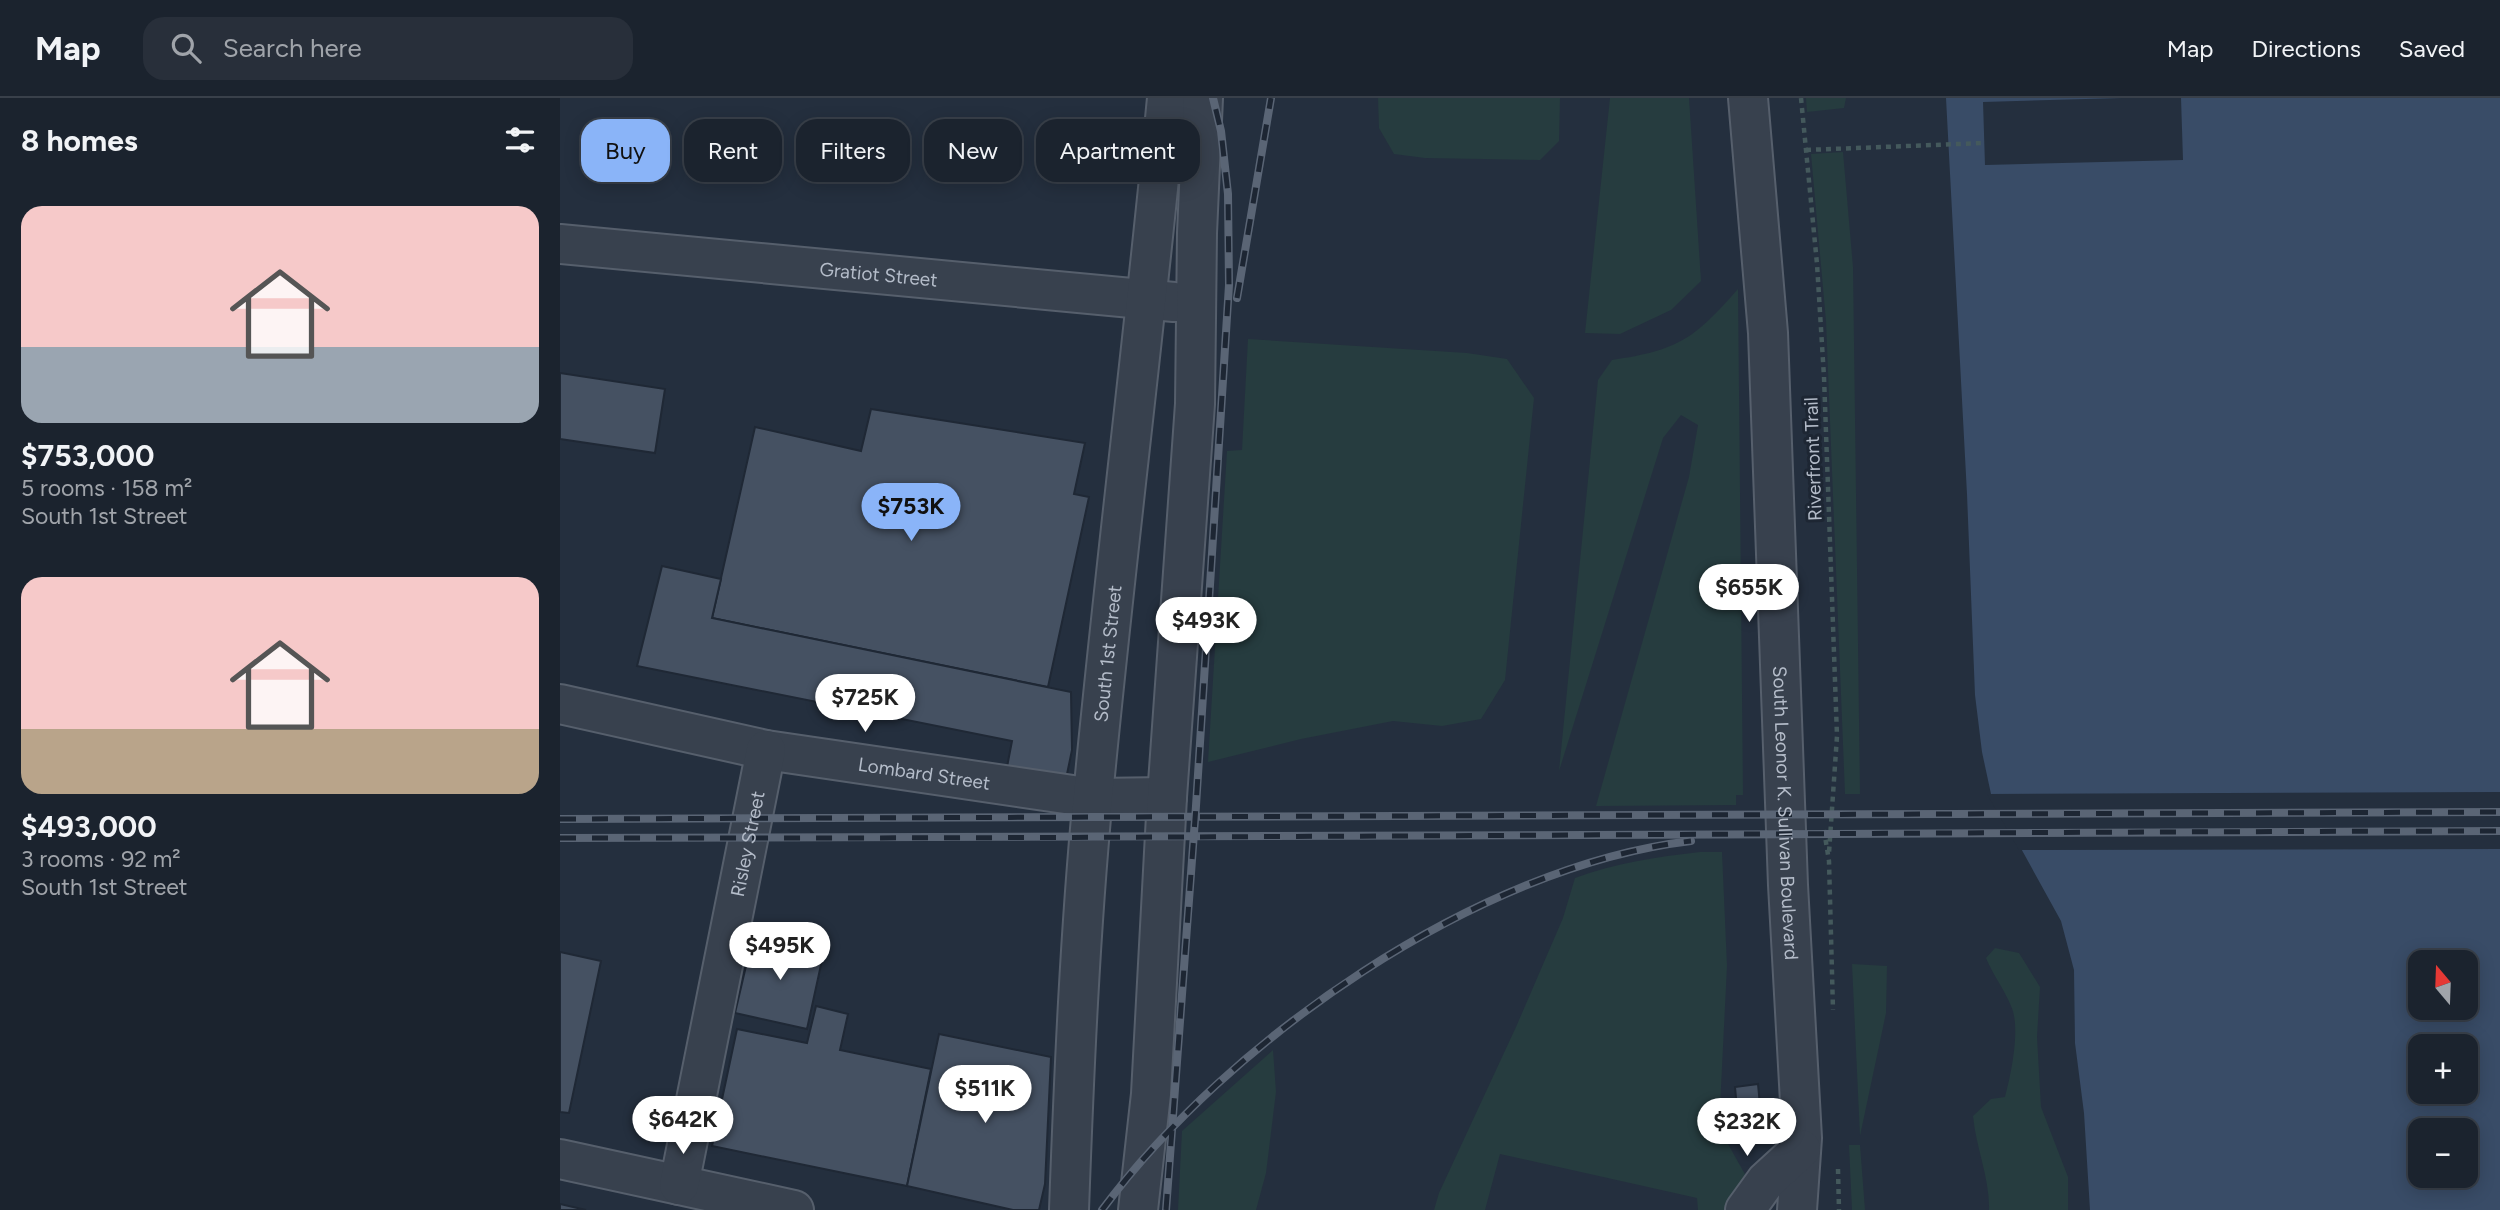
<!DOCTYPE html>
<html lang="en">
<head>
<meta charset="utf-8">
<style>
  body { margin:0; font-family:Figtree,sans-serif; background:#282f3a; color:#f1f3f6; height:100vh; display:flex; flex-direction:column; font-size:26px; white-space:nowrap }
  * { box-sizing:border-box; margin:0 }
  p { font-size:23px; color:#a0a4aa }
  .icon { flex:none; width:38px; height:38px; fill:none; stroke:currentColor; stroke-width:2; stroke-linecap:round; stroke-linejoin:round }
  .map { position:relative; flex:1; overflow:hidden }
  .details { display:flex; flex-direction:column; background:#1b232e; width:560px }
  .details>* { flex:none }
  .banner { position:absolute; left:21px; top:21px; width:665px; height:63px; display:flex; gap:14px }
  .needle { width:46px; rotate:341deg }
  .buttons { position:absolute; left:1848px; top:852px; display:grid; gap:14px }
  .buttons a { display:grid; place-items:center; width:70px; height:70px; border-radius:14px; background:#1b232e; box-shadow:0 4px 18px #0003,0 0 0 2px #39404a; font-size:35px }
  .price { position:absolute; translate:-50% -60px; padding:0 16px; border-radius:24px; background:#fff; color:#222; font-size:23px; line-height:46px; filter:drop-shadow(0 2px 4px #0008) }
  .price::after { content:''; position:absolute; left:50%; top:42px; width:21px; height:16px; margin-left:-10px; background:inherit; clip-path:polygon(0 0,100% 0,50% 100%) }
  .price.selected { background:#8ab4f8; color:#111 }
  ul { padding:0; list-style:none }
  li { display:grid; align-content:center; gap:14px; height:371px; padding:0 21px }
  li span { display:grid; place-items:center; height:217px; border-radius:21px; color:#555 }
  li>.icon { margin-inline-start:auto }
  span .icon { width:126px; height:126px; fill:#fffc; stroke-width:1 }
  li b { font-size:30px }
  h2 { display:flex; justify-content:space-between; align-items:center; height:84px; padding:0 21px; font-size:30px }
  .pill { padding:0 24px; border-radius:21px; background:#1b232e; box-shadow:0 4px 18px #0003,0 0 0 2px #39404a; font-size:24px; line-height:63px }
  .pill.selected { background:#8ab4f8; color:#111 }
  header { display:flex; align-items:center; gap:42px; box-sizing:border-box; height:98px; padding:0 35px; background:#1b232e; border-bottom:2px solid #39404a }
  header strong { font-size:33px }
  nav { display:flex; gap:38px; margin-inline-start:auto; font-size:24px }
  .search { width:490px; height:63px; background:#282f3a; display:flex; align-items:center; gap:18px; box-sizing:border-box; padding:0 24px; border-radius:21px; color:#a0a4aa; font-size:26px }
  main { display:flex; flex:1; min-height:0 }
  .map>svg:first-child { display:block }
  .green { fill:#263c3f }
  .water { fill:#394c67; fill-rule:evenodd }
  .pier { fill:#242f3e }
  .building { fill:#455162; stroke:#1f2835; stroke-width:2 }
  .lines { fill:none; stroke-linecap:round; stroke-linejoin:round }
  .minor-casing { stroke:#565f6c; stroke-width:42 }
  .path { stroke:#44595c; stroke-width:4.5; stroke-dasharray:5 5; stroke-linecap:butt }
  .minor { stroke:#38414e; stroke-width:38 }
  .rail-casing { stroke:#5a6575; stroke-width:8 }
  .rail { stroke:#1d2633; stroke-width:5; stroke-dasharray:16; stroke-linecap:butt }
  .labels { text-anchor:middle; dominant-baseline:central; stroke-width:6; stroke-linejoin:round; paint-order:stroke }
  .street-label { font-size:19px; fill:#b4bcc9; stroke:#1d2633 }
</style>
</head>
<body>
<header>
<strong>Map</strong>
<div class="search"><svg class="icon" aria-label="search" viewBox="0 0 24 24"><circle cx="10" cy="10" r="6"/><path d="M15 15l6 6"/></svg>Search here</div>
<nav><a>Map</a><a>Directions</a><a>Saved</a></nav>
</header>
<main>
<section class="details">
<h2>8 homes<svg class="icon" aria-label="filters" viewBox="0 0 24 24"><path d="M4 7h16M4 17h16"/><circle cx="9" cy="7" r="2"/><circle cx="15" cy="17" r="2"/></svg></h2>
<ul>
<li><span style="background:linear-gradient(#f6c9c9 65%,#9aa5b1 0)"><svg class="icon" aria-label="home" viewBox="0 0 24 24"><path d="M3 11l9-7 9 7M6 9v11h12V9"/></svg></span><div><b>$753,000</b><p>5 rooms · 158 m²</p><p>South 1st Street</p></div></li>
<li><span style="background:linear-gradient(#f6c9c9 70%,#b9a48a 0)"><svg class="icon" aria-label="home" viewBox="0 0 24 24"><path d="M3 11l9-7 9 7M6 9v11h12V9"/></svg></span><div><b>$493,000</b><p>3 rooms · 92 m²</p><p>South 1st Street</p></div></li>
</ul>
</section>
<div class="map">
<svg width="1940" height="1112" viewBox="0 0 1940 1112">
  <rect width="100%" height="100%" fill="#242f3e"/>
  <!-- green -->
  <g class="green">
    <polygon points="818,0 1000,0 999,43 980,62 865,60 834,56 819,30"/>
    <polygon points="1050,0 1129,0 1141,183 1111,212 1060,236 1025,235"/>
    <polygon points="1246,0 1286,0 1284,10 1247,14"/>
    <polygon points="1283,54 1293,169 1300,696 1285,696 1266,223 1251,56"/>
    <path d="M1178,191L1183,697H1176V707L1036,708L1129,379L1138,327L1121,317L1103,340L999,673L1038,282L1052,262C1119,252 1134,241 1178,191Z"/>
    <polygon points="688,241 907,255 947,261 974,300 945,582 921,621 882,628 833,623 741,641 648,664 667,353 682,352"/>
    <path d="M1140,754H1162L1167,868L1159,1030L1186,1078L1172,1096L1166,1112H1138L1137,1100L940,1056L925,1112H874L879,1095L956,929L1003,820L1015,780C1056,765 1096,759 1140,754Z"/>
    <path d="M1435,850L1459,855L1480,889L1477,939L1481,1009L1508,1079V1112H1429C1430,1081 1416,1050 1413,1018L1431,1001L1445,999C1451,977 1461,929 1451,908C1444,891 1433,877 1426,860Z"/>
    <polygon points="1292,866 1327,868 1326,915 1300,1038"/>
    <polygon points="713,952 716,994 706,1075 696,1112 618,1112 622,1033"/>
    <polygon points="1289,1047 1300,1047 1305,1112 1292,1112"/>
  </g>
  <!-- water -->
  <path class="water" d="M1386,0H1940V1112H1530L1524,1015L1515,945L1514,872L1501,823L1431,696L1422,654L1415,597L1407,396ZM1860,864H1906V910H1860ZM1860,948H1906V994H1860ZM1860,1032H1906V1078H1860Z"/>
  <!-- pier -->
  <g class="pier">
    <polygon points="1562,0 1621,0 1623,62 1425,67 1423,4"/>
    <polygon points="1940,694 1940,751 1459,752 1427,696"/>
  </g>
  <!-- building -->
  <g class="building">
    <polygon points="0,275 105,291 95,355 0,341"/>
    <polygon points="311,311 525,345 514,396 529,399 488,589 152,520 195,329 301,353"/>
    <polygon points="102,468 161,481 152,520 511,594 512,652 506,681 447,669 452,643 77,568"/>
    <polygon points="193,838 264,853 247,931 175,915"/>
    <polygon points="0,854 41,863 9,1015 0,1014"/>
    <polygon points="256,908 288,916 280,952 371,971 347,1088 152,1048 177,931 247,945"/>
    <polygon points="379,936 491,959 485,1086 479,1112 453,1112 347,1088"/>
    <polygon points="1198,986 1202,1029 1179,1032 1175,989"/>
    <polygon points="0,1106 26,1112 0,1112"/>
  </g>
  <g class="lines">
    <!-- minor casing -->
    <g class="minor-casing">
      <g id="minor">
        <path id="s1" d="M1188,0L1208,235L1228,787L1242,1040L1237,1112"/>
        <path id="s2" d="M0,146L614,204"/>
        <path id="s3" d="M0,606L206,652L533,700L607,699"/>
        <polyline points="0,1061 234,1112"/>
        <path id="s4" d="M119,1087L206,652"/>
        <path id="s5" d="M509,1112C514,974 520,835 533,698C555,465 585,233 607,0"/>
        <polyline points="578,1112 591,996 607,699 635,306 637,135 643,0"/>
        <polyline points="1185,1112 1206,1083 1241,1051"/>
      </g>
    </g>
    <!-- path -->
    <g class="path">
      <polyline points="1241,0 1257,166 1264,279 1277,638 1269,755"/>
      <polyline points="1246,52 1424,45"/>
      <polyline points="1264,732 1269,763 1273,912"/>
      <polyline points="1278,1071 1279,1112"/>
    </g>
    <!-- minor -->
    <use href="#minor" class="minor"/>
    <!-- rail casing -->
    <g class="rail-casing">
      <g id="rail">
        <polyline points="677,200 711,0"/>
        <polyline points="0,721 1940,714"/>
        <path d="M0,740C647,741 1293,734 1940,733"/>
        <path d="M542,1112C668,942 917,768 1131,743"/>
        <polyline points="606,1112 636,708 669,187 668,96 661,33 653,0"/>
      </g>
    </g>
    <!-- rail -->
    <use href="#rail" class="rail"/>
  </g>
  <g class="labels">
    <!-- street labels -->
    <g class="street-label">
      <text stroke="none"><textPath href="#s2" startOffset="320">Gratiot Street</textPath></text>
      <text transform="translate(1253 361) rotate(-92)">Riverfront Trail</text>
      <text stroke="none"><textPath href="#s5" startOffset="558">South 1st Street</textPath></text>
      <text stroke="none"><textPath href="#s3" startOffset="371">Lombard Street</textPath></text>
      <text stroke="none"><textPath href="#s1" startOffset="716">South Leonor K. Sullivan Boulevard</textPath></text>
      <text stroke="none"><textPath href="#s4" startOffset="348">Risley Street</textPath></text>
    </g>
  </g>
</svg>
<div class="buttons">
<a><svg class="needle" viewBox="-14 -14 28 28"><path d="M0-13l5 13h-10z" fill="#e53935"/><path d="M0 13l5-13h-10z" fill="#a0a4aa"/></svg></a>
<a>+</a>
<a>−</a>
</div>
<b class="price selected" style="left:351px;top:445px">$753K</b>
<b class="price" style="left:1189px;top:526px">$655K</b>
<b class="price" style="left:646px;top:559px">$493K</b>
<b class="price" style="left:305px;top:636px">$725K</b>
<b class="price" style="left:220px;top:884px">$495K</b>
<b class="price" style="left:425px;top:1027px">$511K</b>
<b class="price" style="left:123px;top:1058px">$642K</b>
<b class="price" style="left:1187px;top:1060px">$232K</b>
<div class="banner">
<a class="pill selected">Buy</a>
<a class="pill">Rent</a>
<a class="pill">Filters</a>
<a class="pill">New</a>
<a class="pill">Apartment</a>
</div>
</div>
</main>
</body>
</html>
